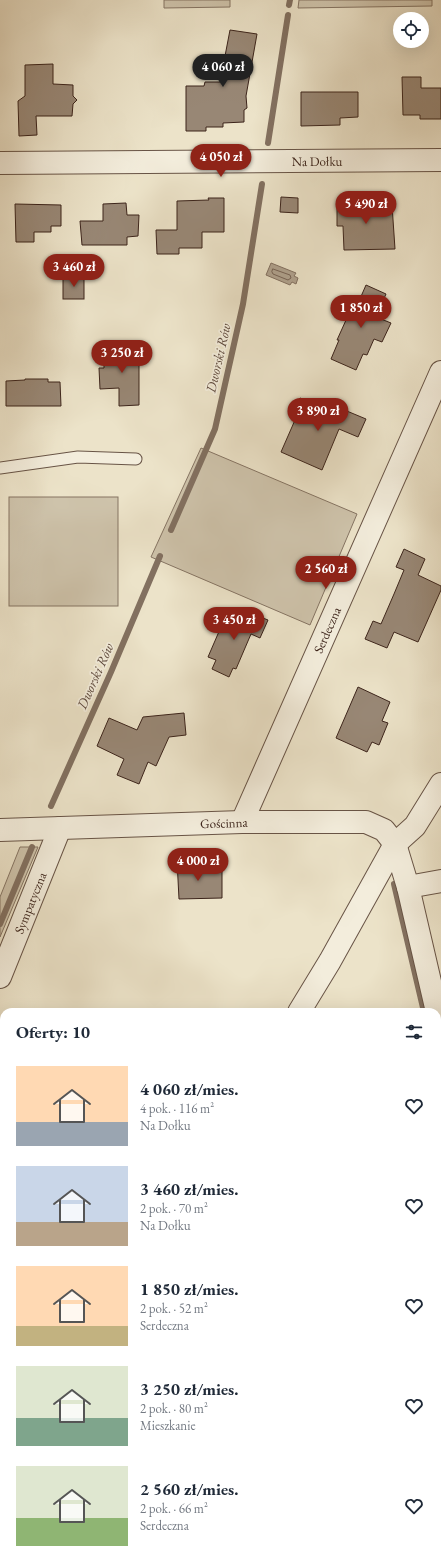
<!DOCTYPE html>
<html lang="pl">
<head>
<meta charset="utf-8">
<style>
  body { margin:0; font-family:"EB Garamond",serif; background:#f2f2f3; color:#1f2937; height:100vh; display:flex; flex-direction:column; font-size:15px; white-space:nowrap }
  * { box-sizing:border-box; margin:0 }
  p { font-size:13px; color:#747a83 }
  .icon { flex:none; width:22px; height:22px; fill:none; stroke:currentColor; stroke-width:2; stroke-linecap:round; stroke-linejoin:round }
  .map { position:relative; flex:1; overflow:hidden }
  .sheet { position:absolute; left:0px; top:1008px; width:441px; height:556px; display:flex; flex-direction:column; background:#fff; border-radius:12px 12px 0 0; box-shadow:0 4px 16px #0002 }
  .sheet>* { flex:none }
  .tools { position:absolute; left:393px; top:12px; display:grid; gap:8px }
  .tools a { display:grid; place-items:center; width:36px; height:36px; border-radius:50%; background:#fff; box-shadow:0 4px 16px #0002; font-size:20px }
  .price { position:absolute; translate:-50% -34px; padding:0 9px; border-radius:14px; background:#8f2418; color:#fff; font-size:13px; line-height:26px; filter:drop-shadow(0 1px 2px #0008) }
  .price::after { content:''; position:absolute; left:50%; top:24px; width:12px; height:9px; margin-left:-6px; background:inherit; clip-path:polygon(0 0,100% 0,50% 100%) }
  .price.selected { background:#222; color:#fff }
  ul { padding:0; list-style:none }
  li { display:flex; align-items:center; gap:12px; height:100px; padding:0 16px }
  li span { display:grid; place-items:center; flex:none; width:112px; height:80px; border-radius:0px; color:#555 }
  li>.icon { margin-inline-start:auto }
  span .icon { width:48px; height:48px; fill:#fffc; stroke-width:1 }
  li b { font-size:17px }
  h2 { display:flex; justify-content:space-between; align-items:center; height:48px; padding:0 16px; font-size:17px }
  .map>svg:first-child { display:block }
  .green { fill:#cec3ab; stroke:#857463 }
  .water { fill:#b0a28e; stroke:#827060 }
  .lines { fill:none; stroke-linecap:round; stroke-linejoin:round }
  .shore { stroke:#766354; stroke-width:1 }
  .stream { stroke:#827060; stroke-width:6 }
  .building { fill:#988775; stroke:#3c241b }
  .lane-casing { stroke:#685446; stroke-width:13 }
  .street-casing { stroke:#685446; stroke-width:24 }
  .lane { stroke:#f3eddc; stroke-width:11 }
  .street { stroke:#f3eddc; stroke-width:22 }
  .labels { text-anchor:middle; dominant-baseline:central; stroke-width:3.5; stroke-linejoin:round; paint-order:stroke }
  .street-label { font-size:13px; fill:#3c241b; stroke:#f3eddc }
  .water-label { font-size:14px; font-style:italic; fill:#5f4a3e; stroke:#f3eddc }
</style>
</head>
<body>
<div class="map">
<svg width="441" height="1564" viewBox="0 0 441 1564">
  <rect width="100%" height="100%" fill="#ece3c9"/>
  <filter id="stains"><feTurbulence type="fractalNoise" baseFrequency=".005" numOctaves="4"/><feColorMatrix values="0 0 0 0 .2 0 0 0 0 .09 0 0 0 0 .02 0 0 0 .5 -.17"/></filter>
  <radialGradient id="worn" r=".72"><stop offset=".6" stop-color="#630" stop-opacity="0"/><stop offset="1" stop-color="#630" stop-opacity=".3"/></radialGradient>
  <!-- green -->
  <g class="green">
    <polygon points="164,0 230,0 230,7 164,8"/>
    <polygon points="299,0 432,0 432,6 298,8"/>
    <polygon points="201,448 357,514 310,625 151,557"/>
    <rect x="9" y="497" width="109" height="109"/>
    <polygon points="20,847 38,847 0,937 0,897"/>
    <polygon points="0,1366 4,1367 4,1560 10,1560 11,1564 0,1564"/>
  </g>
  <!-- water -->
  <polygon class="water" points="271,263 296,273 294,276 298,278 296,284 292,282 290,285 266,275"/>
  <g class="lines">
    <!-- shore -->
    <polygon class="shore" points="273,269 290,275 291,278 288,280 273,274 272,272"/>
    <!-- stream -->
    <g class="stream">
      <polyline points="289,5 290,0"/>
      <polyline points="268,143 288,15"/>
      <polyline points="171,530 215,429 243,304 262,184"/>
      <polyline points="51,806 111,672 160,556"/>
      <polyline points="394,884 424,1012"/>
      <polyline points="0,924 32,847"/>
      <polyline points="437,1070 441,1087"/>
      <polyline points="0,1562 4,1556"/>
    </g>
  </g>
  <!-- building -->
  <g class="building">
    <polygon points="230,30 257,34 246,96 247,108 244,110 244,122 223,123 223,127 206,127 206,131 186,131 186,86 204,86 205,82 220,82"/>
    <polygon points="53,64 53,84 73,85 73,96 77,100 73,104 72,116 36,116 37,135 19,136 18,101 25,96 25,65"/>
    <polygon points="402,77 421,77 421,88 441,88 441,119 420,119 420,115 403,115"/>
    <polygon points="301,92 358,92 358,117 340,118 340,125 301,126"/>
    <polygon points="281,197 298,198 298,213 280,212"/>
    <polygon points="208,198 224,198 224,232 202,232 202,248 179,248 179,254 157,254 156,230 177,230 177,201 209,200"/>
    <polygon points="337,200 364,200 364,205 392,205 395,249 344,250 343,226 337,226"/>
    <polygon points="126,203 127,215 139,215 138,236 127,237 127,245 82,245 80,221 103,221 103,204"/>
    <polygon points="15,204 61,205 61,226 51,226 51,232 34,232 34,242 16,242"/>
    <rect x="63" y="277" width="21" height="22"/>
    <polygon points="366,285 386,294 376,317 391,323 382,342 374,339 367,355 363,354 356,370 331,359 339,340 337,340 351,309 352,309 353,307 356,308"/>
    <polygon points="139,348 139,405 119,406 119,388 100,389 99,368 104,368 104,349"/>
    <polygon points="25,379 48,379 48,382 60,382 61,406 6,406 6,381 25,380"/>
    <polygon points="300,398 318,405 326,405 339,414 342,409 366,419 358,437 339,429 322,470 281,452 295,420 291,418"/>
    <polygon points="404,549 425,559 418,575 441,586 441,590 418,642 394,632 387,648 365,639 373,621 381,624 394,594 404,570 396,567"/>
    <polygon points="227,613 246,622 250,613 268,620 260,638 251,634 236,669 233,668 229,677 212,669 216,660 208,657"/>
    <polygon points="358,687 390,702 382,721 388,723 379,745 372,742 367,752 336,738"/>
    <polygon points="184,713 186,735 169,737 156,766 148,762 139,784 117,775 124,759 97,746 109,718 137,730 143,717"/>
    <polygon points="177,860 193,860 193,871 222,871 222,898 179,899"/>
  </g>
  <g class="lines">
    <!-- lane casing -->
    <g class="lane-casing">
      <polyline id="lane" points="0,468 78,457 136,459"/>
    </g>
    <!-- street casing -->
    <g class="street-casing">
      <g id="street">
        <path id="s1" d="M0,163L441,160"/>
        <path id="s2" d="M242,822L441,372"/>
        <path id="s3" d="M0,830L242,822H366L384,830L395,844L408,887L441,1029"/>
        <polyline points="408,887 441,881"/>
        <path id="s4" d="M0,977L60,828"/>
        <polyline points="299,1012 330,961 395,844 415,826 441,784"/>
        <polyline points="0,1509 4,1502"/>
      </g>
    </g>
    <!-- lane -->
    <use href="#lane" class="lane"/>
    <!-- street -->
    <use href="#street" class="street"/>
  </g>
  <g class="labels">
    <!-- street labels -->
    <g class="street-label">
      <text stroke="none"><textPath href="#s1" startOffset="317">Na Dołku</textPath></text>
      <text stroke="none"><textPath href="#s2" startOffset="210">Serdeczna</textPath></text>
      <text stroke="none"><textPath href="#s3" startOffset="224">Gościnna</textPath></text>
      <text stroke="none"><textPath href="#s4" startOffset="80">Sympatyczna</textPath></text>
    </g>
    <!-- water labels -->
    <g class="water-label">
      <text transform="translate(218 358) rotate(-77)">Dworski Rów</text>
      <text transform="translate(95 676) rotate(-66)">Dworski Rów</text>
    </g>
  </g>
  <rect width="100%" height="100%" filter="url(#stains)"/>
  <rect width="100%" height="100%" fill="url(#worn)"/>
</svg>
<div class="tools">
<a><svg class="icon" aria-label="locate" viewBox="0 0 24 24"><circle cx="12" cy="12" r="6"/><path d="M12 2v4M12 18v4M2 12h4M18 12h4"/></svg></a>
</div>
<b class="price selected" style="left:223px;top:88px">4 060 zł</b>
<b class="price" style="left:221px;top:178px">4 050 zł</b>
<b class="price" style="left:366px;top:225px">5 490 zł</b>
<b class="price" style="left:74px;top:288px">3 460 zł</b>
<b class="price" style="left:361px;top:329px">1 850 zł</b>
<b class="price" style="left:122px;top:374px">3 250 zł</b>
<b class="price" style="left:318px;top:432px">3 890 zł</b>
<b class="price" style="left:326px;top:590px">2 560 zł</b>
<b class="price" style="left:234px;top:641px">3 450 zł</b>
<b class="price" style="left:198px;top:882px">4 000 zł</b>
<section class="sheet">
<h2>Oferty: 10<svg class="icon" aria-label="filters" viewBox="0 0 24 24"><path d="M4 7h16M4 17h16"/><circle cx="9" cy="7" r="2"/><circle cx="15" cy="17" r="2"/></svg></h2>
<ul>
<li><span style="background:linear-gradient(#ffd9b3 70%,#9aa5b1 0)"><svg class="icon" aria-label="home" viewBox="0 0 24 24"><path d="M3 11l9-7 9 7M6 9v11h12V9"/></svg></span><div><b>4 060 zł/mies.</b><p>4 pok. · 116 m²</p><p>Na Dołku</p></div><svg class="icon" aria-label="heart" viewBox="0 0 24 24"><path d="M12 20l-8-8c-3-5 5-10 8-4 3-6 11-1 8 4z"/></svg></li>
<li><span style="background:linear-gradient(#c9d6e8 70%,#b9a48a 0)"><svg class="icon" aria-label="home" viewBox="0 0 24 24"><path d="M3 11l9-7 9 7M6 9v11h12V9"/></svg></span><div><b>3 460 zł/mies.</b><p>2 pok. · 70 m²</p><p>Na Dołku</p></div><svg class="icon" aria-label="heart" viewBox="0 0 24 24"><path d="M12 20l-8-8c-3-5 5-10 8-4 3-6 11-1 8 4z"/></svg></li>
<li><span style="background:linear-gradient(#ffd9b3 75%,#c2b280 0)"><svg class="icon" aria-label="home" viewBox="0 0 24 24"><path d="M3 11l9-7 9 7M6 9v11h12V9"/></svg></span><div><b>1 850 zł/mies.</b><p>2 pok. · 52 m²</p><p>Serdeczna</p></div><svg class="icon" aria-label="heart" viewBox="0 0 24 24"><path d="M12 20l-8-8c-3-5 5-10 8-4 3-6 11-1 8 4z"/></svg></li>
<li><span style="background:linear-gradient(#dfe7d0 65%,#7fa58c 0)"><svg class="icon" aria-label="home" viewBox="0 0 24 24"><path d="M3 11l9-7 9 7M6 9v11h12V9"/></svg></span><div><b>3 250 zł/mies.</b><p>2 pok. · 80 m²</p><p>Mieszkanie</p></div><svg class="icon" aria-label="heart" viewBox="0 0 24 24"><path d="M12 20l-8-8c-3-5 5-10 8-4 3-6 11-1 8 4z"/></svg></li>
<li><span style="background:linear-gradient(#dfe7d0 65%,#8fb573 0)"><svg class="icon" aria-label="home" viewBox="0 0 24 24"><path d="M3 11l9-7 9 7M6 9v11h12V9"/></svg></span><div><b>2 560 zł/mies.</b><p>2 pok. · 66 m²</p><p>Serdeczna</p></div><svg class="icon" aria-label="heart" viewBox="0 0 24 24"><path d="M12 20l-8-8c-3-5 5-10 8-4 3-6 11-1 8 4z"/></svg></li>
</ul>
</section>
</div>
</body>
</html>
